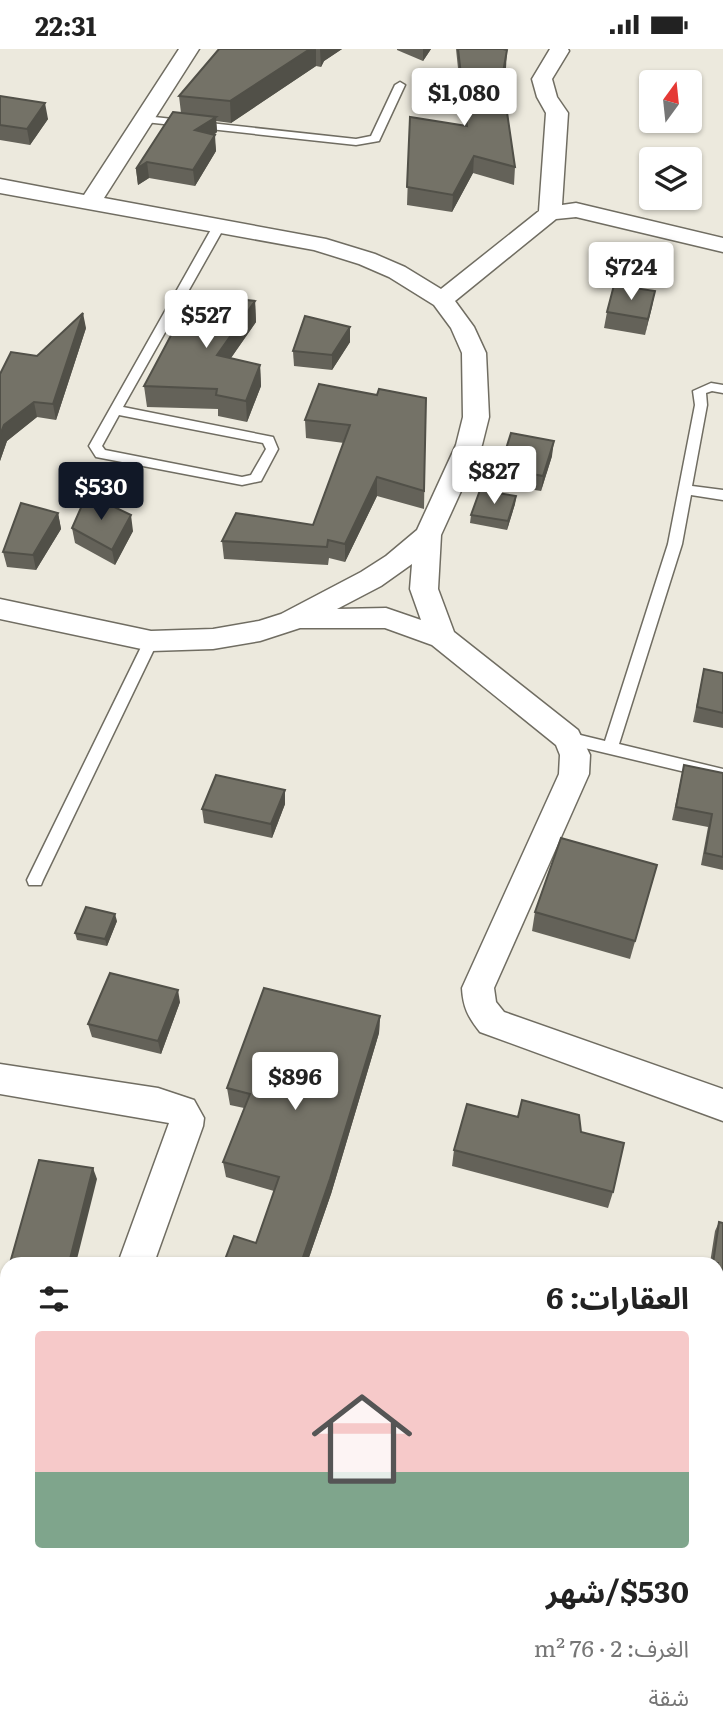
<!DOCTYPE html>
<html lang="ar">
<head>
<meta charset="utf-8">
<style>
  body { margin:0; font-family:Literata,"Noto Sans Arabic",serif; background:#f2f2f2; color:#222; direction:rtl; height:100vh; display:flex; flex-direction:column; font-size:26px; white-space:nowrap }
  * { box-sizing:border-box; margin:0 }
  p { font-size:23px; color:#767676 }
  .icon { flex:none; width:38px; height:38px; fill:none; stroke:currentColor; stroke-width:2; stroke-linecap:round; stroke-linejoin:round }
  .map { position:relative; flex:1; overflow:hidden; direction:ltr }
  .sheet { position:absolute; left:0px; top:1208px; width:724px; height:471px; display:flex; flex-direction:column; background:#fff; border-radius:21px 21px 0 0; box-shadow:0 2px 5px #0004; direction:rtl }
  .sheet>* { flex:none }
  .needle { width:46px; rotate:15deg }
  .tools { position:absolute; left:639px; top:21px; display:grid; gap:14px }
  .tools a { display:grid; place-items:center; width:63px; height:63px; border-radius:7px; background:#fff; box-shadow:0 2px 5px #0004; font-size:35px }
  .price { position:absolute; translate:-50% -60px; padding:0 16px; border-radius:7px; background:#fff; color:#222; font-size:23px; line-height:46px; filter:drop-shadow(0 2px 4px #0008) }
  .price::after { content:''; position:absolute; left:50%; top:42px; width:21px; height:16px; margin-left:-10px; background:inherit; clip-path:polygon(0 0,100% 0,50% 100%) }
  .price.selected { background:#111827; color:#fff }
  ul { padding:0; list-style:none }
  li { display:grid; align-content:center; gap:14px; height:371px; padding:0 35px }
  li+li { border-top:2px solid #e0e0e0 }
  li span { display:grid; place-items:center; height:217px; border-radius:7px; color:#555 }
  li>.icon { margin-inline-start:auto }
  span .icon { width:126px; height:126px; fill:#fffc; stroke-width:1 }
  li b { font-size:30px }
  h2 { display:flex; justify-content:space-between; align-items:center; height:84px; padding:0 35px; font-size:30px }
  .status { display:flex; justify-content:space-between; align-items:center; height:49px; padding:0 35px; background:#fff; direction:ltr }
  .status svg { height:19px; fill:currentColor }
  .map>svg:first-child { display:block }
  .lines { fill:none; stroke-linecap:round; stroke-linejoin:round }
  .lane-casing { stroke:#706d62; stroke-width:3 }
  .street-casing { stroke:#706d62; stroke-width:3 }
  .lane { fill:#fff; fill-rule:evenodd }
  .street { fill:#fff; fill-rule:evenodd }
  .wall { fill:#646259 }
  .shaded-wall { fill:#515048 }
  .building { fill:#747267; stroke:#515048; stroke-width:2 }
</style>
</head>
<body>
<div class="status"><b>22:31</b><svg viewBox="0 0 49 12"><path d="M0 12V9h3v3zM5 12V6h3v6zM10 12V3h3v9zM15 12V0h3v12zM26 1h20v11H26zM47 4h2v5h-2z"/></svg></div>
<div class="map">
<svg width="723" height="1678" viewBox="0 0 723 1678">
  <rect width="100%" height="100%" fill="#ece9dd"/>
  <g class="lines">
    <!-- lane casing -->
    <g class="lane-casing">
      <g id="lane">
        <polygon points="400,33 405,36 379,92 356,96 145,73 140,70 145,67 356,90 371,87 395,36"/>
        <path d="M219,174L225,177L123,358L273,388L278,400L261,432L242,436L96,408L89,397L213,177ZM119,366L263,394L266,400L251,426L242,428L105,401L102,397Z"/>
        <polygon points="711,334 723,336 723,344 712,342 706,344 707,356 692,437 723,441 723,451 691,446 682,495 619,695 723,720 723,732 568,695 561,689 568,683 605,692 668,495 695,356 693,342"/>
        <polygon points="151,587 158,592 43,831 41,836 29,836 27,831 144,592"/>
      </g>
    </g>
    <!-- street casing -->
    <g class="street-casing">
      <g id="street">
        <path d="M179,0H199L104,149L326,190L375,205L405,218L441,240L539,162L546,64L537,48L532,30L550,0H568L569,2L552,30L557,48L568,64L562,156L576,154L723,189V203L576,168L556,170L455,252L474,278L486,304L489,368L482,396L441,486L438,540L454,583L578,681L590,706L589,725L494,939L496,953L504,963L723,1040V1072L480,983C468,968 463,958 462,939L559,725L560,706L556,696L432,596L385,579H300L260,592L213,600L151,602L0,570V550L151,582L213,580L259,572L281,565L361,523L386,507L417,481L456,396L463,368L462,304L451,279L434,256L389,228L359,215L314,201L0,144V130L84,146ZM412,515L410,540L421,571L386,559L337,560L381,537Z"/>
        <polygon points="0,1015 158,1039 194,1051 204,1069 203,1077 154,1214 118,1214 169,1074 0,1045"/>
        <polygon points="723,1633 723,1678 703,1678 700,1671 718,1671 718,1635"/>
        <polygon points="497,1671 560,1671 562,1678 500,1678"/>
      </g>
    </g>
    <!-- lane -->
    <use href="#lane" class="lane"/>
    <!-- street -->
    <use href="#street" class="street"/>
  </g>
  <!-- wall -->
  <g class="wall">
    <polygon points="219,0 342,0 324,12 321,18 316,17 231,74 216,72 217,83 214,86 216,102 195,137 149,129 138,136 136,120 181,64 179,47"/>
    <polygon points="397,0 431,0 423,12 397,1"/>
    <polygon points="456,0 503,0 506,19 503,34 515,118 514,136 473,124 452,163 407,156 410,68 464,77"/>
    <polygon points="0,47 48,70 30,96 0,91"/>
    <polygon points="655,242 645,286 604,279 607,263"/>
    <polygon points="255,252 256,273 231,309 260,316 261,337 247,373 218,367 218,360 147,358 144,337"/>
    <polygon points="350,278 350,293 332,321 294,317 293,302"/>
    <polygon points="86,279 56,371 37,368 7,392 0,412 0,325 37,307"/>
    <polygon points="377,346 426,349 424,460 377,447 345,513 329,509 328,516 224,510 222,492 313,476 344,394 306,389 305,371"/>
    <polygon points="552,407 541,442 498,435 500,419"/>
    <polygon points="516,447 515,455 507,481 470,474 471,466"/>
    <polygon points="58,464 61,480 36,521 7,518 3,503"/>
    <polygon points="72,479 133,482 115,516 75,494"/>
    <polygon points="704,620 723,624 723,679 693,673"/>
    <polygon points="684,716 723,724 723,821 701,816 708,778 672,771"/>
    <polygon points="285,741 285,755 272,789 204,774 202,760"/>
    <polygon points="657,816 630,910 532,882 535,863"/>
    <polygon points="117,872 107,897 77,891 75,884"/>
    <polygon points="180,953 161,1005 92,988 88,975"/>
    <polygon points="380,967 379,984 331,1145 307,1214 210,1214 224,1213 256,1194 274,1142 226,1128 223,1113 244,1059 230,1056 227,1039"/>
    <polygon points="518,1068 581,1083 613,1143 608,1159 452,1117 454,1101"/>
    <polygon points="719,1173 723,1174 723,1245 718,1244 718,1214 710,1214 715,1182"/>
  </g>
  <!-- shaded-wall -->
  <g class="shaded-wall">
    <polygon points="310,0 316,0 316,17 231,74 230,52"/>
    <polygon points="320,0 342,0 324,12 321,18"/>
    <polygon points="423,0 431,0 423,12"/>
    <polygon points="507,1 506,19 501,47 502,29"/>
    <polygon points="45,54 48,70 30,96 27,80"/>
    <polygon points="216,68 217,83 197,97 195,81"/>
    <polygon points="215,86 216,102 195,137 193,121"/>
    <polygon points="474,107 473,124 452,163 453,146"/>
    <polygon points="147,113 149,129 138,136 136,120"/>
    <polygon points="655,242 652,258 645,286 648,270"/>
    <polygon points="255,252 256,273 219,326 217,306"/>
    <polygon points="83,264 86,279 56,371 53,355"/>
    <polygon points="350,278 350,293 332,321 332,306"/>
    <polygon points="260,316 261,337 247,373 246,352"/>
    <polygon points="34,353 37,368 7,392 0,412 0,386 4,376"/>
    <polygon points="554,392 552,407 541,442 543,427"/>
    <polygon points="377,428 377,447 345,513 345,495"/>
    <polygon points="516,447 515,455 507,481 508,472"/>
    <polygon points="58,464 61,480 36,521 33,506"/>
    <polygon points="131,466 133,482 115,516 112,501"/>
    <polygon points="285,741 285,755 272,789 271,775"/>
    <polygon points="115,865 117,872 107,897 105,890"/>
    <polygon points="178,941 180,953 161,1005 158,992"/>
    <polygon points="380,967 379,984 331,1145 307,1214 301,1214"/>
    <polygon points="93,1119 97,1130 76,1214 69,1214"/>
    <polygon points="4,1356 7,1360 7,1370 0,1376 0,1360"/>
    <polygon points="79,1671 87,1671 81,1678 74,1678"/>
  </g>
  <!-- building -->
  <g class="building">
    <polygon points="219,0 310,0 230,52 179,47"/>
    <polygon points="458,0 503,0 507,1 502,29 515,118 474,107 453,146 407,138 410,68 467,77"/>
    <polygon points="0,47 45,54 27,80 0,76"/>
    <polygon points="173,63 216,68 195,81 215,86 193,121 147,113 136,120"/>
    <polygon points="614,236 655,242 648,270 607,263"/>
    <polygon points="193,245 255,252 217,306 260,316 246,352 216,346 217,340 144,337"/>
    <polygon points="83,264 53,355 34,353 4,376 0,386 0,325 11,303 37,307"/>
    <polygon points="305,267 350,278 332,306 293,302"/>
    <polygon points="319,335 377,346 379,340 426,349 424,442 377,428 345,495 328,491 327,498 222,492 236,464 313,476 350,376 305,371"/>
    <polygon points="511,384 554,392 543,427 500,419"/>
    <polygon points="480,441 516,447 508,472 471,466"/>
    <polygon points="87,445 131,466 112,501 72,479"/>
    <polygon points="21,454 58,464 33,506 3,503"/>
    <polygon points="704,620 723,624 723,664 697,658"/>
    <polygon points="684,716 723,724 723,808 705,804 712,765 676,758"/>
    <polygon points="216,726 285,741 271,775 202,760"/>
    <polygon points="561,789 657,816 635,892 535,863"/>
    <polygon points="86,858 115,865 105,890 75,884"/>
    <polygon points="110,924 178,941 158,992 88,975"/>
    <polygon points="264,939 380,967 330,1130 301,1214 210,1214 212,1210 224,1213 234,1187 256,1194 279,1128 223,1113 250,1045 227,1039"/>
    <polygon points="522,1051 579,1066 581,1083 624,1094 613,1143 454,1101 467,1055 518,1068"/>
    <polygon points="39,1111 93,1119 69,1214 10,1214"/>
    <polygon points="719,1173 723,1174 723,1236 718,1234 718,1214 713,1214"/>
    <polygon points="6,1302 7,1302 7,1358 4,1356 0,1360 0,1312"/>
    <polygon points="7,1531 7,1627 0,1622 0,1541"/>
    <polygon points="65,1671 79,1671 74,1678"/>
    <polygon points="363,1671 415,1671 411,1678 359,1678"/>
  </g>
</svg>
<div class="tools">
<a><svg class="needle" viewBox="-14 -14 28 28"><path d="M0-13l5 13h-10z" fill="#e53935"/><path d="M0 13l5-13h-10z" fill="#767676"/></svg></a>
<a><svg class="icon" aria-label="layers" viewBox="0 0 24 24"><path d="M12 4l9 5-9 5-9-5zM3 14l9 5 9-5"/></svg></a>
</div>
<b class="price" style="left:464px;top:79px">$1,080</b>
<b class="price" style="left:631px;top:253px">$724</b>
<b class="price" style="left:206px;top:301px">$527</b>
<b class="price" style="left:494px;top:457px">$827</b>
<b class="price selected" style="left:101px;top:473px">$530</b>
<b class="price" style="left:295px;top:1063px">$896</b>
<section class="sheet">
<h2>العقارات: 6<svg class="icon" aria-label="filters" viewBox="0 0 24 24"><path d="M4 7h16M4 17h16"/><circle cx="9" cy="7" r="2"/><circle cx="15" cy="17" r="2"/></svg></h2>
<ul>
<li><span style="background:linear-gradient(#f6c9c9 65%,#7fa58c 0)"><svg class="icon" aria-label="home" viewBox="0 0 24 24"><path d="M3 11l9-7 9 7M6 9v11h12V9"/></svg></span><div><b>$530/شهر</b><p>الغرف: 2 · 76 m²</p><p>شقة</p></div></li>
</ul>
</section>
</div>
</body>
</html>
